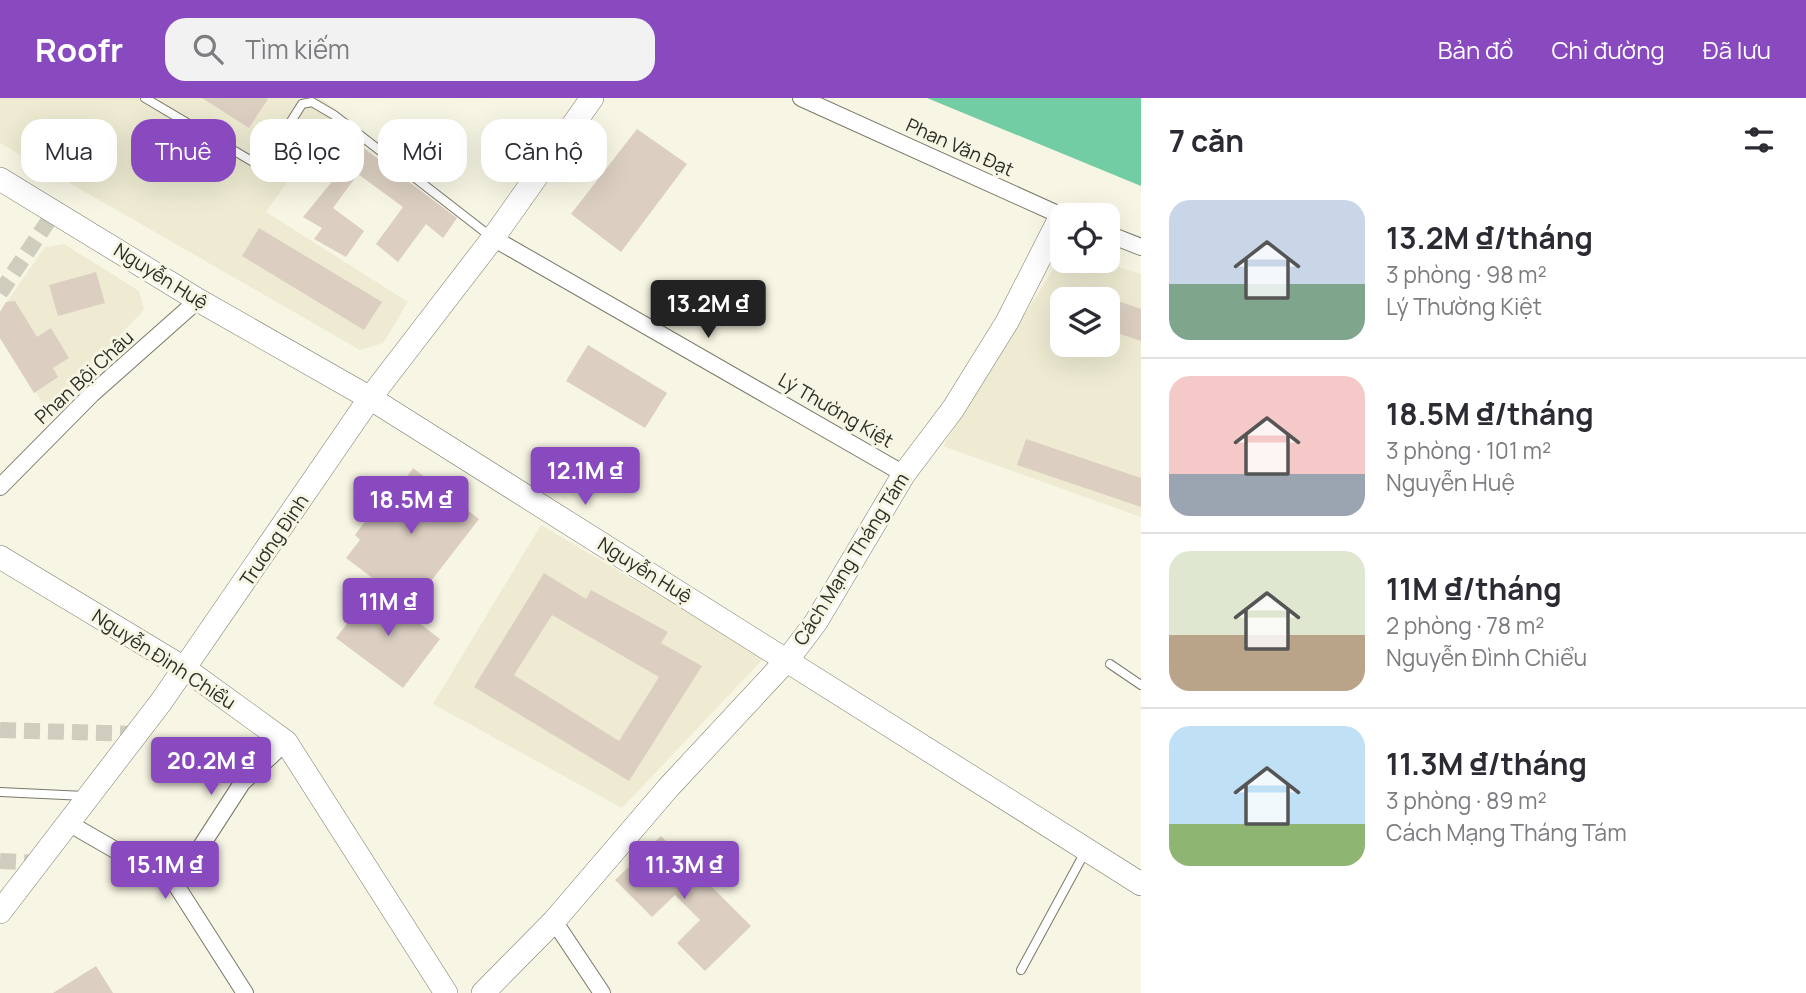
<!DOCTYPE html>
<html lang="vi">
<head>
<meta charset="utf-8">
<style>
  body { margin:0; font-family:Manrope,sans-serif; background:#f2f2f3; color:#2b2b33; height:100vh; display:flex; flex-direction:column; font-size:26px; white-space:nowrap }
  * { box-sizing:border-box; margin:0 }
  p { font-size:23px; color:#7c7c81 }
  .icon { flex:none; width:38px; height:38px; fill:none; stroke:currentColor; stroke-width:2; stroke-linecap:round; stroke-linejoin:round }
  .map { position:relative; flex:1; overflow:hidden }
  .drawer { display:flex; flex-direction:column; background:#fff; width:665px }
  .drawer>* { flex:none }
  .hud { position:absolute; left:21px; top:21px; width:665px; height:63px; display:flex; gap:14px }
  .fabs { position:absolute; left:1050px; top:105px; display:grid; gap:14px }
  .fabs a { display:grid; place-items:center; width:70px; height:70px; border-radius:14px; background:#fff; box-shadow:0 7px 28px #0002; font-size:35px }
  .price { position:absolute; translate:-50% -60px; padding:0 16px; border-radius:7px; background:#894ac0; color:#fff; font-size:23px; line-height:46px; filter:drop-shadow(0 2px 4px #0008) }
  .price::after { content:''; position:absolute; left:50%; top:42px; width:21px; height:16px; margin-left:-10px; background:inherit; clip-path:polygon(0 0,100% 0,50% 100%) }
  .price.selected { background:#222; color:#fff }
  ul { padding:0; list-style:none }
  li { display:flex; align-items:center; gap:21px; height:175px; padding:0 28px }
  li+li { border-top:2px solid #e1e1e2 }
  li span { display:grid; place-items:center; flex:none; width:196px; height:140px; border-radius:21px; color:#555 }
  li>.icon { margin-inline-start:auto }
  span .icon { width:84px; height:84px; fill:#fffc; stroke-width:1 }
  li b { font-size:30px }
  h2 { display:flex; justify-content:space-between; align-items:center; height:84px; padding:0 28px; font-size:30px }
  .tag { padding:0 24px; border-radius:21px; background:#fff; box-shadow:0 7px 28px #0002; font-size:24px; line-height:63px }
  .tag.selected { background:#894ac0; color:#fff }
  header { display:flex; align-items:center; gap:42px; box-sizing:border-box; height:98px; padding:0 35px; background:#894ac0; color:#fff }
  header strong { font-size:33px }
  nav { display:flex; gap:38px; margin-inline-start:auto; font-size:24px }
  .search { width:490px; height:63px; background:#f2f2f3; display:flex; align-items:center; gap:18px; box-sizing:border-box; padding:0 24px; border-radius:21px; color:#7c7c81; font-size:26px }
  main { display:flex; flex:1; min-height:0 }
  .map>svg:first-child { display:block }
  .built { fill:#eeebd2; fill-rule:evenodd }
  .water { fill:#72cca4 }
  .building { fill:#dccfc2; fill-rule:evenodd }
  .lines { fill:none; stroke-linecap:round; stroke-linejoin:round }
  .street-tunnel { stroke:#cfcdbd; stroke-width:16; stroke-dasharray:16 8; stroke-linecap:butt }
  .lane-casing { stroke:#7a7869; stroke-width:10 }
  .street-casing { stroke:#7a7869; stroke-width:18 }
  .secondary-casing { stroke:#7a7869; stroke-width:24 }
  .lane { stroke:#fff; stroke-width:8 }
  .street { stroke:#fff; stroke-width:16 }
  .secondary { stroke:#fff; stroke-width:23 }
  .labels { text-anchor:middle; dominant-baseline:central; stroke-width:6; stroke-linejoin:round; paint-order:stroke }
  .street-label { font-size:19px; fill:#2d2d26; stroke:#f7f5e3 }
</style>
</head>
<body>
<header>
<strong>Roofr</strong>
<div class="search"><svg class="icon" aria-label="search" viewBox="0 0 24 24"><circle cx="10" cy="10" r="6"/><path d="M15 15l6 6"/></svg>Tìm kiếm</div>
<nav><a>Bản đồ</a><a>Chỉ đường</a><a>Đã lưu</a></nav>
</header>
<main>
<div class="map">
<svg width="1141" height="895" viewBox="0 0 1141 895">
  <rect width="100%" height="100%" fill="#f7f5e3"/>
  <!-- built -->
  <g class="built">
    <polygon points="0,0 320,0 338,13 266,114 408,204 383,245 360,252 0,45"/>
    <polygon points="64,146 139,193 144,212 47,311 0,240 0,214 45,149"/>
    <path d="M1062,157V163H1100L1141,176V419L943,348ZM1062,201H1108V247H1062Z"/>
    <polygon points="541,427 765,559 622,710 433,606"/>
  </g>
  <!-- water -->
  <polygon class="water" points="927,0 1141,0 1141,88"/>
  <!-- building -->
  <g class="building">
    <polygon points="202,0 265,0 268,1 249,30"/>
    <polygon points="637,31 687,66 621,154 571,116"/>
    <polygon points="361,48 457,120 443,140 426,126 398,164 376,146 403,109 358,76 333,110 364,133 346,159 314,141 322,130 303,119"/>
    <polygon points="259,130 382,204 364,232 242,158"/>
    <polygon points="96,174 105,205 58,218 49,187"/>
    <polygon points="1081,190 1141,211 1141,243 1108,232 1108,201 1077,201"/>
    <polygon points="15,203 37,239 51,230 69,260 53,270 58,279 34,295 0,240 0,214 6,204"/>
    <polygon points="588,247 667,295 645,330 566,283"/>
    <polygon points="1026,341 1141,380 1141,409 1017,367"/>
    <polygon points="413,370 479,421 411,509 346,460 360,442 355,437 395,382 402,386"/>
    <path d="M544,475L586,501L591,492L668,534L661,545L702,568L629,683L474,589ZM552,517L659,579L619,643L514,577Z"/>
    <polygon points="374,491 440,541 403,590 336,540"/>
    <polygon points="661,738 751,828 705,873 677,845 700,822 675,797 652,819 615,782"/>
    <polygon points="96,868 113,895 53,895"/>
  </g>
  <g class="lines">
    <!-- street-tunnel -->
    <g class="street-tunnel">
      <polyline points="0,195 55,113"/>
      <polyline points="0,632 137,636"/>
      <polyline points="0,763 38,765"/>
    </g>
    <!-- lane casing -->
    <g class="lane-casing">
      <g id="lane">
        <polyline points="145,0 260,68 268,60 302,6 312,4 334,17 490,138"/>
        <polyline points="1110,566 1141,587"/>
        <polyline points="0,694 85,698"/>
        <polyline points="1021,872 1085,754"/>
      </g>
    </g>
    <!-- street casing -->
    <g class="street-casing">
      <g id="street">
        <polyline points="801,0 1062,118"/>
        <polyline points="1108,136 1141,149"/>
        <polyline points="493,140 904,376"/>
        <polyline points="0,389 92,296 198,202"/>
        <polyline points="70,726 176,787 245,895"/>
        <polyline points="176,787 242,685 286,644"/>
        <polyline points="554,823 602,895"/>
      </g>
    </g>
    <!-- secondary casing -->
    <g class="secondary-casing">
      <g id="secondary">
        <polyline points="0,81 198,202 370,300 1141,786"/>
        <polyline points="0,459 184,570 286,644 446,895"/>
        <polyline points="0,814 161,604 370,300 493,140 592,0"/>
        <polyline points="483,895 554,823 668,690 788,561 816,524 904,376 953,311 1007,224 1061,118"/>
      </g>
    </g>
    <!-- lane -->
    <use href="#lane" class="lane"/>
    <!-- street -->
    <use href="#street" class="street"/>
    <!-- secondary -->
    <use href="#secondary" class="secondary"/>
  </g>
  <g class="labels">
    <!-- street labels -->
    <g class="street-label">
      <text transform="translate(960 49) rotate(24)">Phan Văn Đạt</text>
      <text transform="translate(161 178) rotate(32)">Nguyễn Huệ</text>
      <text transform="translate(84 279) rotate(-43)">Phan Bội Châu</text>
      <text transform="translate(836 312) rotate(30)">Lý Thường Kiệt</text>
      <text transform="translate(274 442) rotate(-56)">Trương Định</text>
      <text transform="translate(851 461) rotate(-58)">Cách Mạng Tháng Tám</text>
      <text transform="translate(645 472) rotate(32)">Nguyễn Huệ</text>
      <text transform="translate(164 561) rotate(33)">Nguyễn Đình Chiểu</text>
    </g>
  </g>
</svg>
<div class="fabs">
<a><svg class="icon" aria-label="locate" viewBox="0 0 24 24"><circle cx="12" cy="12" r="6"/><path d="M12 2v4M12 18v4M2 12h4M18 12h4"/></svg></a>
<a><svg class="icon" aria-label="layers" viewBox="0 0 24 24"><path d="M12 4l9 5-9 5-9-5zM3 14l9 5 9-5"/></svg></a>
</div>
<b class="price selected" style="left:708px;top:242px">13.2M ₫</b>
<b class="price" style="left:585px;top:409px">12.1M ₫</b>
<b class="price" style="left:411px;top:438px">18.5M ₫</b>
<b class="price" style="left:388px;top:540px">11M ₫</b>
<b class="price" style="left:211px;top:699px">20.2M ₫</b>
<b class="price" style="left:165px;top:803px">15.1M ₫</b>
<b class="price" style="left:684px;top:803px">11.3M ₫</b>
<div class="hud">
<a class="tag">Mua</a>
<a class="tag selected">Thuê</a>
<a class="tag">Bộ lọc</a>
<a class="tag">Mới</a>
<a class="tag">Căn hộ</a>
</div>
</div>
<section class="drawer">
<h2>7 căn<svg class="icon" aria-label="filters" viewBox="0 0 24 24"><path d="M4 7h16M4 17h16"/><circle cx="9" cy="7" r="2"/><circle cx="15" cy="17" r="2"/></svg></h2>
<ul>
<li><span style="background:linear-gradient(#c9d6e8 60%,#7fa58c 0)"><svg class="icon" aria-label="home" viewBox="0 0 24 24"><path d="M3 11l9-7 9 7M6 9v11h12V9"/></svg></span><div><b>13.2M ₫/tháng</b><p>3 phòng · 98 m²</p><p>Lý Thường Kiệt</p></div></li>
<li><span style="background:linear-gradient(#f6c9c9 70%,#9aa5b1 0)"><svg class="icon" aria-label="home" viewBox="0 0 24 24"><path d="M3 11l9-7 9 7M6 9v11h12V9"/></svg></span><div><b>18.5M ₫/tháng</b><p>3 phòng · 101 m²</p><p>Nguyễn Huệ</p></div></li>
<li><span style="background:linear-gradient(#dfe7d0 60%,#b9a48a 0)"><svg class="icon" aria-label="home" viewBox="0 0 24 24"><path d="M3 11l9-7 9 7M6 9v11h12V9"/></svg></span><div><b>11M ₫/tháng</b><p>2 phòng · 78 m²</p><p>Nguyễn Đình Chiểu</p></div></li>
<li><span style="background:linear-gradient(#bfe0f5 70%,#8fb573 0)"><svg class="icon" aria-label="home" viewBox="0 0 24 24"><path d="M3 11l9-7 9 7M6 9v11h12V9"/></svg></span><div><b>11.3M ₫/tháng</b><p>3 phòng · 89 m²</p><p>Cách Mạng Tháng Tám</p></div></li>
</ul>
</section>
</main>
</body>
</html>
